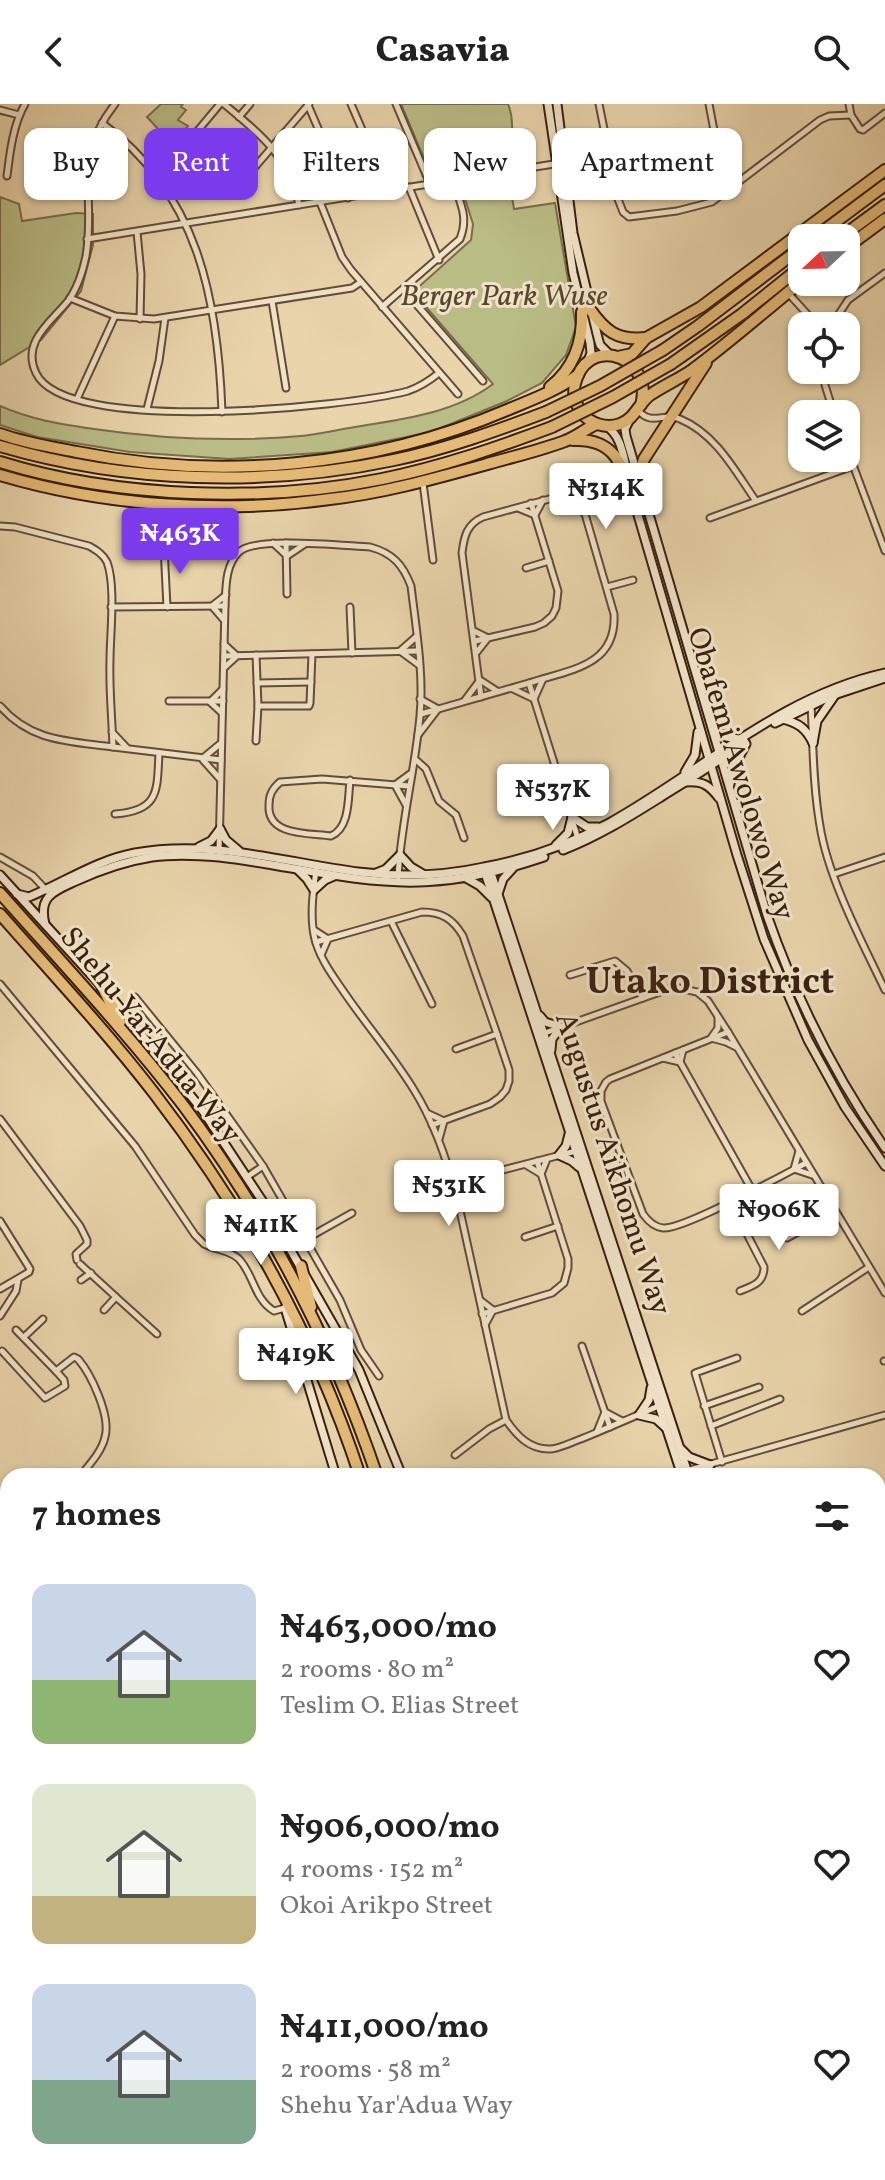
<!DOCTYPE html>
<html lang="en">
<head>
<meta charset="utf-8">
<style>
  body { margin:0; font-family:Vollkorn,serif; background:#f2f2f2; color:#222; height:100vh; display:flex; flex-direction:column; font-size:30px; white-space:nowrap }
  * { box-sizing:border-box; margin:0 }
  p { font-size:26px; color:#767676 }
  .icon { flex:none; width:44px; height:44px; fill:none; stroke:currentColor; stroke-width:2; stroke-linecap:round; stroke-linejoin:round }
  .map { position:relative; flex:1; overflow:hidden }
  .side { position:absolute; left:0px; top:1364px; width:886px; height:712px; display:flex; flex-direction:column; background:#fff; border-radius:24px 24px 0 0; box-shadow:0 2px 6px #0004 }
  .side>* { flex:none }
  .guide { position:absolute; left:24px; top:24px; width:838px; height:72px; display:flex; gap:16px }
  .needle { width:52px; rotate:248deg }
  .controls { position:absolute; left:788px; top:120px; display:grid; gap:16px }
  .controls a { display:grid; place-items:center; width:72px; height:72px; border-radius:16px; background:#fff; box-shadow:0 2px 6px #0004; font-size:40px }
  .price { position:absolute; translate:-50% -68px; padding:0 18px; border-radius:8px; background:#fff; color:#222; font-size:26px; line-height:52px; filter:drop-shadow(0 2px 4px #0008) }
  .price::after { content:''; position:absolute; left:50%; top:48px; width:24px; height:18px; margin-left:-12px; background:inherit; clip-path:polygon(0 0,100% 0,50% 100%) }
  .price.active { background:#7c3aed; color:#fff }
  ul { padding:0; list-style:none }
  li { display:flex; align-items:center; gap:24px; height:200px; padding:0 32px }
  li span { display:grid; place-items:center; flex:none; width:224px; height:160px; border-radius:16px; color:#555 }
  li>.icon { margin-inline-start:auto }
  span .icon { width:96px; height:96px; fill:#fffc; stroke-width:1 }
  li b { font-size:34px }
  h2 { display:flex; justify-content:space-between; align-items:center; height:96px; padding:0 32px; font-size:34px }
  .tag { padding:0 28px; border-radius:16px; background:#fff; box-shadow:0 2px 6px #0004; font-size:28px; line-height:72px }
  .tag.active { background:#7c3aed; color:#fff }
  header { display:flex; justify-content:space-between; align-items:center; height:104px; padding:0 32px; background:#fff; font-size:36px; font-weight:800 }
  .map>svg:first-child { display:block }
  .green { fill:#babc86; stroke:#796e4b; stroke-width:2 }
  .lines { fill:none; stroke-linecap:round; stroke-linejoin:round }
  .street-casing { stroke:#644c37; stroke-width:9 }
  .secondary-casing { stroke:#381f10; stroke-width:11 }
  .highway-casing { stroke:#381f10; stroke-width:14 }
  .street { stroke:#f1e3c8; stroke-width:5 }
  .secondary { stroke:#f1e3c8; stroke-width:7 }
  .highway { stroke:#e4ba76; stroke-width:10 }
  .highway-bridge-casing { stroke:#381f10; stroke-width:14; stroke-linecap:butt }
  .highway-bridge { stroke:#e4ba76; stroke-width:10 }
  .labels { text-anchor:middle; dominant-baseline:central; stroke-width:6; stroke-linejoin:round; paint-order:stroke }
  .park-label { font-size:30px; font-style:italic; fill:#58462e; stroke:#f1e3c8 }
  .street-label { font-size:30px; fill:#381f10; stroke:#f1e3c8 }
  .district-label { font-size:38px; font-weight:bold; fill:#381f10; stroke:#f1e3c8 }
</style>
</head>
<body>
<header><svg class="icon" aria-label="back" viewBox="0 0 24 24"><path d="M15 5l-7 7 7 7"/></svg>Casavia<svg class="icon" aria-label="search" viewBox="0 0 24 24"><circle cx="10" cy="10" r="6"/><path d="M15 15l6 6"/></svg></header>
<div class="map">
<svg width="885" height="2076" viewBox="0 0 885 2076">
  <rect width="100%" height="100%" fill="#e9d4ab"/>
  <filter id="stains"><feTurbulence type="fractalNoise" baseFrequency=".0025" numOctaves="4"/><feColorMatrix values="0 0 0 0 .2 0 0 0 0 .09 0 0 0 0 .02 0 0 0 .5 -.17"/></filter>
  <radialGradient id="worn" r=".72"><stop offset=".6" stop-color="#630" stop-opacity="0"/><stop offset="1" stop-color="#630" stop-opacity=".3"/></radialGradient>
  <!-- green -->
  <g class="green">
    <polygon points="161,0 183,0 181,3 186,6 178,16 188,22 172,40 147,13"/>
    <path d="M401,0H508C516,20 511,41 504,60L433,76Z"/>
    <path d="M509,74L514,105L555,99L576,223L566,251L542,279L507,297L431,328L332,348L229,355L130,348L37,333L0,321V302C32,316 60,320 94,325C162,335 232,338 301,332C321,330 341,325 361,322C406,315 456,308 493,280L413,188L471,136L473,120L461,82Z"/>
    <polygon points="0,93 19,100 22,117 76,109 93,110 93,141 81,187 41,236 0,261"/>
  </g>
  <g class="lines">
    <!-- street casing -->
    <g class="street-casing">
      <g id="street">
        <path d="M115,0C72,54 96,94 86,152C83,166 77,185 68,197C51,218 21,238 36,269C65,332 348,303 408,287C420,283 429,277 439,269"/>
        <path d="M224,0C260,30 289,52 299,101"/>
        <polyline points="351,0 388,86"/>
        <polyline points="396,0 430,80"/>
        <polyline points="599,0 618,95 623,108 629,113 677,107 712,98 820,16 829,12 851,11"/>
        <polyline points="709,0 725,85"/>
        <polyline points="849,0 851,11 860,25 863,26 885,9"/>
        <polyline points="308,1 348,94"/>
        <polyline points="0,6 19,11"/>
        <polyline points="239,13 250,0"/>
        <path d="M102,19C198,89 218,195 222,308"/>
        <polyline points="184,43 227,87"/>
        <path d="M7,72C10,48 13,21 25,0"/>
        <polyline points="159,73 220,0"/>
        <polyline points="409,83 439,156"/>
        <polyline points="237,84 309,0"/>
        <polyline points="320,98 342,153 351,166 458,290"/>
        <polyline points="137,128 141,170 140,215"/>
        <polyline points="87,135 560,59"/>
        <polyline points="404,186 483,277"/>
        <polyline points="789,190 818,222"/>
        <polyline points="70,194 115,212 154,215 352,184 361,178"/>
        <polyline points="272,197 286,284"/>
        <path d="M382,203L460,135C469,113 460,99 453,77"/>
        <polyline points="831,222 848,196 885,169"/>
        <polyline points="824,266 825,281 834,310"/>
        <polyline points="77,295 115,212"/>
        <polyline points="147,305 159,257 165,214"/>
        <path d="M639,307C651,322 665,308 680,315C716,330 735,367 756,397"/>
        <polyline points="846,342 885,447"/>
        <polyline points="423,379 433,456"/>
        <polyline points="518,404 535,411 543,396"/>
        <polyline points="710,414 853,362"/>
        <path d="M0,422L15,423L89,442C96,446 103,450 107,458C116,482 110,530 110,556C109,585 112,614 113,643C69,637 31,638 0,602"/>
        <polyline points="273,439 287,452 305,440"/>
        <polyline points="286,439 287,490"/>
        <polyline points="164,443 167,503"/>
        <polyline points="526,464 549,457"/>
        <polyline points="607,483 633,476"/>
        <polyline points="111,503 225,502"/>
        <polyline points="350,503 352,549"/>
        <polyline points="224,516 212,502 226,491"/>
        <polyline points="474,527 488,534 477,548"/>
        <polyline points="416,533 400,547 419,561"/>
        <polyline points="475,537 535,523 544,519 552,512 556,504 558,487 531,399"/>
        <polyline points="224,540 237,552 225,563"/>
        <polyline points="224,552 418,547"/>
        <polyline points="257,579 311,578"/>
        <polyline points="513,585 534,595 543,575"/>
        <path d="M481,593L462,449C464,432 467,420 483,413L553,394C568,394 575,400 585,410L614,510C617,563 568,566 529,579L578,735"/>
        <polyline points="465,596 480,576 497,587"/>
        <polyline points="169,597 223,597"/>
        <path d="M811,600C813,640 813,682 820,722C828,774 862,838 885,886"/>
        <polyline points="258,602 309,602 310,599 312,550"/>
        <polyline points="222,609 210,598 223,585"/>
        <polyline points="421,610 529,579"/>
        <polyline points="112,628 127,644"/>
        <polyline points="418,631 438,605 420,595"/>
        <polyline points="256,637 258,602 256,551"/>
        <polyline points="113,643 221,656"/>
        <polyline points="203,654 220,640"/>
        <polyline points="415,655 426,665 439,697 456,711 464,734"/>
        <polyline points="203,656 220,675"/>
        <path d="M350,676C348,694 350,724 331,732C308,729 267,732 269,701C269,691 272,685 280,678L322,675L409,682"/>
        <polyline points="406,701 395,681 410,670"/>
        <path d="M115,710C160,707 157,686 159,649"/>
        <path d="M219,748L225,502C226,484 225,461 239,448C255,432 345,442 370,443C393,449 403,461 411,482C416,524 424,570 420,612C415,666 401,719 398,773"/>
        <polyline points="0,753 33,772 47,787"/>
        <path d="M316,766C313,788 309,817 316,839C322,858 335,875 346,891C368,923 394,953 414,986C434,1018 447,1056 457,1093L506,1316C517,1332 530,1346 551,1345C561,1344 572,1338 581,1335C608,1324 635,1312 661,1301"/>
        <polyline points="834,770 885,753"/>
        <polyline points="391,817 432,900"/>
        <polyline points="314,826 328,835 321,851"/>
        <path d="M316,838L422,808C442,808 453,815 463,832L497,930L509,966V977L506,986L500,993L490,1000L432,1021"/>
        <polyline points="570,871 615,857 627,867 643,894"/>
        <path d="M0,880L135,1042L195,1131C198,1134 201,1137 204,1140C215,1146 230,1146 239,1155C254,1171 254,1195 274,1207L285,1204"/>
        <polyline points="135,893 197,969 263,1062 340,1196 361,1246 379,1272"/>
        <polyline points="718,913 718,924 711,934 726,938 736,943"/>
        <path d="M728,928L610,975L606,978L601,987V997L643,1110C648,1117 654,1123 663,1124C683,1126 783,1071 806,1059"/>
        <polyline points="542,930 674,883 697,888 708,897 728,928 885,1189"/>
        <polyline points="456,945 497,930"/>
        <polyline points="675,949 752,1086"/>
        <polyline points="663,954 680,958 683,946"/>
        <polyline points="427,1009 444,1017 439,1035"/>
        <polyline points="0,1015 80,1122 87,1136 87,1140 76,1150 77,1156"/>
        <polyline points="799,1047 794,1065 812,1071"/>
        <polyline points="526,1061 541,1070 547,1055"/>
        <polyline points="450,1066 467,1075 457,1092"/>
        <polyline points="247,1073 263,1062"/>
        <polyline points="453,1079 576,1047"/>
        <polyline points="750,1088 775,1131 787,1134 835,1108"/>
        <path d="M730,1097L764,1163C764,1179 753,1182 740,1187"/>
        <polyline points="0,1117 30,1165 29,1168 0,1185"/>
        <polyline points="525,1133 558,1122"/>
        <polyline points="306,1135 352,1109"/>
        <polyline points="80,1160 116,1193 104,1206"/>
        <polyline points="81,1176 91,1169"/>
        <polyline points="116,1193 157,1230"/>
        <polyline points="480,1196 493,1206 485,1221"/>
        <polyline points="802,1207 869,1163"/>
        <polyline points="482,1210 552,1189 564,1179 568,1164 568,1155 537,1057"/>
        <polyline points="0,1212 16,1187 18,1176"/>
        <path d="M16,1226L56,1267L74,1253L78,1255C91,1270 111,1312 105,1333C102,1347 90,1360 81,1371"/>
        <polyline points="24,1233 43,1215"/>
        <polyline points="582,1242 610,1323"/>
        <polyline points="2,1247 45,1294 65,1282 64,1276 56,1267"/>
        <polyline points="884,1257 885,1257"/>
        <polyline points="704,1302 759,1283"/>
        <polyline points="711,1322 780,1295"/>
        <polyline points="597,1328 605,1308 622,1317"/>
        <polyline points="455,1351 489,1325 506,1316"/>
        <polyline points="722,1358 695,1269 737,1254"/>
        <polyline points="686,1367 885,1311"/>
        <polyline points="0,1430 6,1436"/>
        <polyline points="0,1442 8,1435"/>
        <polyline points="878,1469 885,1467"/>
        <polyline points="1,1503 8,1497"/>
        <polyline points="0,1536 8,1528"/>
        <polyline points="878,1611 885,1609"/>
        <polyline points="885,1668 878,1670 885,1688"/>
        <polyline points="878,1794 880,1793"/>
        <polyline points="0,1824 8,1824"/>
        <polyline points="0,1946 8,1878"/>
        <polyline points="0,2047 8,2034"/>
        <polyline points="135,2068 144,2076"/>
        <polyline points="180,2068 191,2076"/>
        <polyline points="331,2068 332,2076"/>
        <polyline points="640,2068 640,2076"/>
        <polyline points="220,2076 223,2068"/>
        <polyline points="260,2076 277,2074"/>
        <polyline points="675,2076 679,2068"/>
      </g>
    </g>
    <!-- secondary casing -->
    <g class="secondary-casing">
      <g id="secondary">
        <polyline points="548,0 573,169 590,239 591,249 588,257"/>
        <polyline points="557,0 573,129 598,234 600,241 610,251"/>
        <path d="M629,317L625,325L626,332L767,811C796,894 835,972 885,1044"/>
        <path d="M606,322C621,331 623,351 627,367"/>
        <polyline points="631,387 737,751 764,835 808,936 845,1003 885,1062"/>
        <path d="M783,615C798,619 806,624 813,639"/>
        <polyline points="775,619 831,592 885,574"/>
        <polyline points="712,622 726,633 739,635"/>
        <polyline points="813,639 817,617 835,591"/>
        <polyline points="685,668 695,651 698,628"/>
        <path d="M686,678C703,677 709,681 719,694"/>
        <polyline points="730,680 733,665 746,640"/>
        <polyline points="220,725 226,736 239,747"/>
        <polyline points="556,741 568,729 572,713 587,723 598,723"/>
        <polyline points="199,743 211,737 220,725"/>
        <path d="M563,746C599,732 629,713 661,693C690,675 718,658 745,638"/>
        <polyline points="298,766 307,775 314,786 325,776 334,772"/>
        <polyline points="484,766 682,1372"/>
        <polyline points="490,766 689,1372"/>
        <polyline points="376,769 386,765 400,751 411,763 423,770"/>
        <polyline points="0,771 104,885"/>
        <polyline points="466,774 480,782 491,793"/>
        <path d="M17,790L29,793C65,778 97,756 135,749C210,735 283,758 358,768C399,773 443,772 484,763C528,755 570,740 609,719C701,668 780,592 885,569"/>
        <polyline points="498,790 503,775 513,764"/>
        <path d="M45,820C38,792 54,787 76,777C100,766 126,757 152,753C174,750 196,751 219,753C284,760 353,780 419,778C462,777 503,767 544,753"/>
        <polyline points="112,894 203,1007 265,1101 359,1266 402,1372"/>
        <polyline points="540,912 545,918 561,923 552,935 551,946"/>
        <polyline points="569,1030 566,1042 559,1051 572,1057 579,1063"/>
        <polyline points="285,1204 336,1372"/>
        <polyline points="651,1284 649,1296 639,1311 656,1315 667,1325"/>
        <polyline points="681,1345 689,1353 710,1361"/>
        <polyline points="700,1372 710,1361"/>
        <polyline points="878,1562 885,1560"/>
        <polyline points="878,1568 885,1567"/>
        <polyline points="0,1730 8,1731"/>
        <polyline points="0,1741 8,1742"/>
        <polyline points="878,1877 885,1890"/>
        <polyline points="878,1890 885,1902"/>
        <polyline points="878,1920 885,1916"/>
        <polyline points="878,1927 885,1923"/>
        <polyline points="489,2068 490,2076"/>
        <polyline points="437,2076 437,2068"/>
        <polyline points="750,2076 751,2068"/>
        <polyline points="757,2076 758,2068"/>
      </g>
    </g>
    <!-- highway casing -->
    <g class="highway-casing">
      <g id="highway">
        <polyline points="814,134 885,81"/>
        <polyline points="840,134 885,101"/>
        <polyline points="846,144 885,115"/>
        <path d="M589,204C605,227 617,237 646,234"/>
        <polyline points="663,246 698,222 802,143"/>
        <polyline points="618,253 632,250 646,234 701,203 885,66"/>
        <polyline points="671,260 742,210 802,162"/>
        <path d="M550,283C574,264 583,238 582,208"/>
        <path d="M641,301C654,255 594,231 577,273C572,285 574,298 581,308C590,320 606,325 620,320C635,315 638,300 650,291C663,282 679,275 692,266C730,238 766,206 802,177"/>
        <path d="M0,330C25,339 51,343 77,348C220,377 373,363 507,306C531,296 556,287 578,271"/>
        <path d="M573,336C613,334 621,358 632,390"/>
        <path d="M0,342C126,379 266,383 394,356C446,345 496,327 546,308"/>
        <path d="M0,358C117,394 263,399 382,375C441,363 496,344 552,323"/>
        <path d="M0,371C105,402 222,410 330,395C383,389 433,375 484,361C511,353 539,347 565,337C577,333 586,324 597,320"/>
        <polyline points="641,382 641,365 644,355 706,259"/>
        <path d="M0,789C62,859 126,927 183,1001C267,1113 332,1239 377,1372"/>
        <path d="M0,810C52,869 106,927 154,989C243,1105 315,1234 360,1372"/>
        <polyline points="102,882 120,918"/>
        <polyline points="301,1162 311,1203"/>
        <polyline points="454,2068 455,2076"/>
        <polyline points="473,2068 474,2076"/>
      </g>
    </g>
    <!-- street -->
    <use href="#street" class="street"/>
    <!-- secondary -->
    <use href="#secondary" class="secondary"/>
    <!-- highway -->
    <use href="#highway" class="highway"/>
    <!-- highway-bridge casing -->
    <g class="highway-bridge-casing">
      <g id="highway-bridge">
        <polyline points="546,308 600,282 663,246"/>
        <polyline points="552,323 613,293 671,260"/>
      </g>
    </g>
    <!-- highway-bridge -->
    <use href="#highway-bridge" class="highway-bridge"/>
  </g>
  <g class="labels">
    <!-- park labels -->
    <g class="park-label">
      <text x="504" y="193">Berger Park Wuse</text>
    </g>
    <!-- street labels -->
    <g class="street-label">
      <text transform="translate(740 670) rotate(73)">Obafemi Awolowo Way</text>
      <text transform="translate(150 932) rotate(51)">Shehu Yar'Adua Way</text>
      <text transform="translate(612 1060) rotate(72)">Augustus Aikhomu Way</text>
    </g>
    <!-- district labels -->
    <g class="district-label">
      <text x="710" y="879">Utako District</text>
    </g>
  </g>
  <rect width="100%" height="100%" filter="url(#stains)"/>
  <rect width="100%" height="100%" fill="url(#worn)"/>
</svg>
<div class="controls">
<a><svg class="needle" viewBox="-14 -14 28 28"><path d="M0-13l5 13h-10z" fill="#e53935"/><path d="M0 13l5-13h-10z" fill="#767676"/></svg></a>
<a><svg class="icon" aria-label="locate" viewBox="0 0 24 24"><circle cx="12" cy="12" r="6"/><path d="M12 2v4M12 18v4M2 12h4M18 12h4"/></svg></a>
<a><svg class="icon" aria-label="layers" viewBox="0 0 24 24"><path d="M12 4l9 5-9 5-9-5zM3 14l9 5 9-5"/></svg></a>
</div>
<b class="price" style="left:606px;top:427px">₦314K</b>
<b class="price active" style="left:180px;top:472px">₦463K</b>
<b class="price" style="left:553px;top:728px">₦537K</b>
<b class="price" style="left:449px;top:1124px">₦531K</b>
<b class="price" style="left:779px;top:1148px">₦906K</b>
<b class="price" style="left:261px;top:1163px">₦411K</b>
<b class="price" style="left:296px;top:1292px">₦419K</b>
<div class="guide">
<a class="tag">Buy</a>
<a class="tag active">Rent</a>
<a class="tag">Filters</a>
<a class="tag">New</a>
<a class="tag">Apartment</a>
</div>
<section class="side">
<h2>7 homes<svg class="icon" aria-label="filters" viewBox="0 0 24 24"><path d="M4 7h16M4 17h16"/><circle cx="9" cy="7" r="2"/><circle cx="15" cy="17" r="2"/></svg></h2>
<ul>
<li><span style="background:linear-gradient(#c9d6e8 60%,#8fb573 0)"><svg class="icon" aria-label="home" viewBox="0 0 24 24"><path d="M3 11l9-7 9 7M6 9v11h12V9"/></svg></span><div><b>₦463,000/mo</b><p>2 rooms · 80 m²</p><p>Teslim O. Elias Street</p></div><svg class="icon" aria-label="heart" viewBox="0 0 24 24"><path d="M12 20l-8-8c-3-5 5-10 8-4 3-6 11-1 8 4z"/></svg></li>
<li><span style="background:linear-gradient(#dfe7d0 70%,#c2b280 0)"><svg class="icon" aria-label="home" viewBox="0 0 24 24"><path d="M3 11l9-7 9 7M6 9v11h12V9"/></svg></span><div><b>₦906,000/mo</b><p>4 rooms · 152 m²</p><p>Okoi Arikpo Street</p></div><svg class="icon" aria-label="heart" viewBox="0 0 24 24"><path d="M12 20l-8-8c-3-5 5-10 8-4 3-6 11-1 8 4z"/></svg></li>
<li><span style="background:linear-gradient(#c9d6e8 60%,#7fa58c 0)"><svg class="icon" aria-label="home" viewBox="0 0 24 24"><path d="M3 11l9-7 9 7M6 9v11h12V9"/></svg></span><div><b>₦411,000/mo</b><p>2 rooms · 58 m²</p><p>Shehu Yar'Adua Way</p></div><svg class="icon" aria-label="heart" viewBox="0 0 24 24"><path d="M12 20l-8-8c-3-5 5-10 8-4 3-6 11-1 8 4z"/></svg></li>
</ul>
</section>
</div>
</body>
</html>
